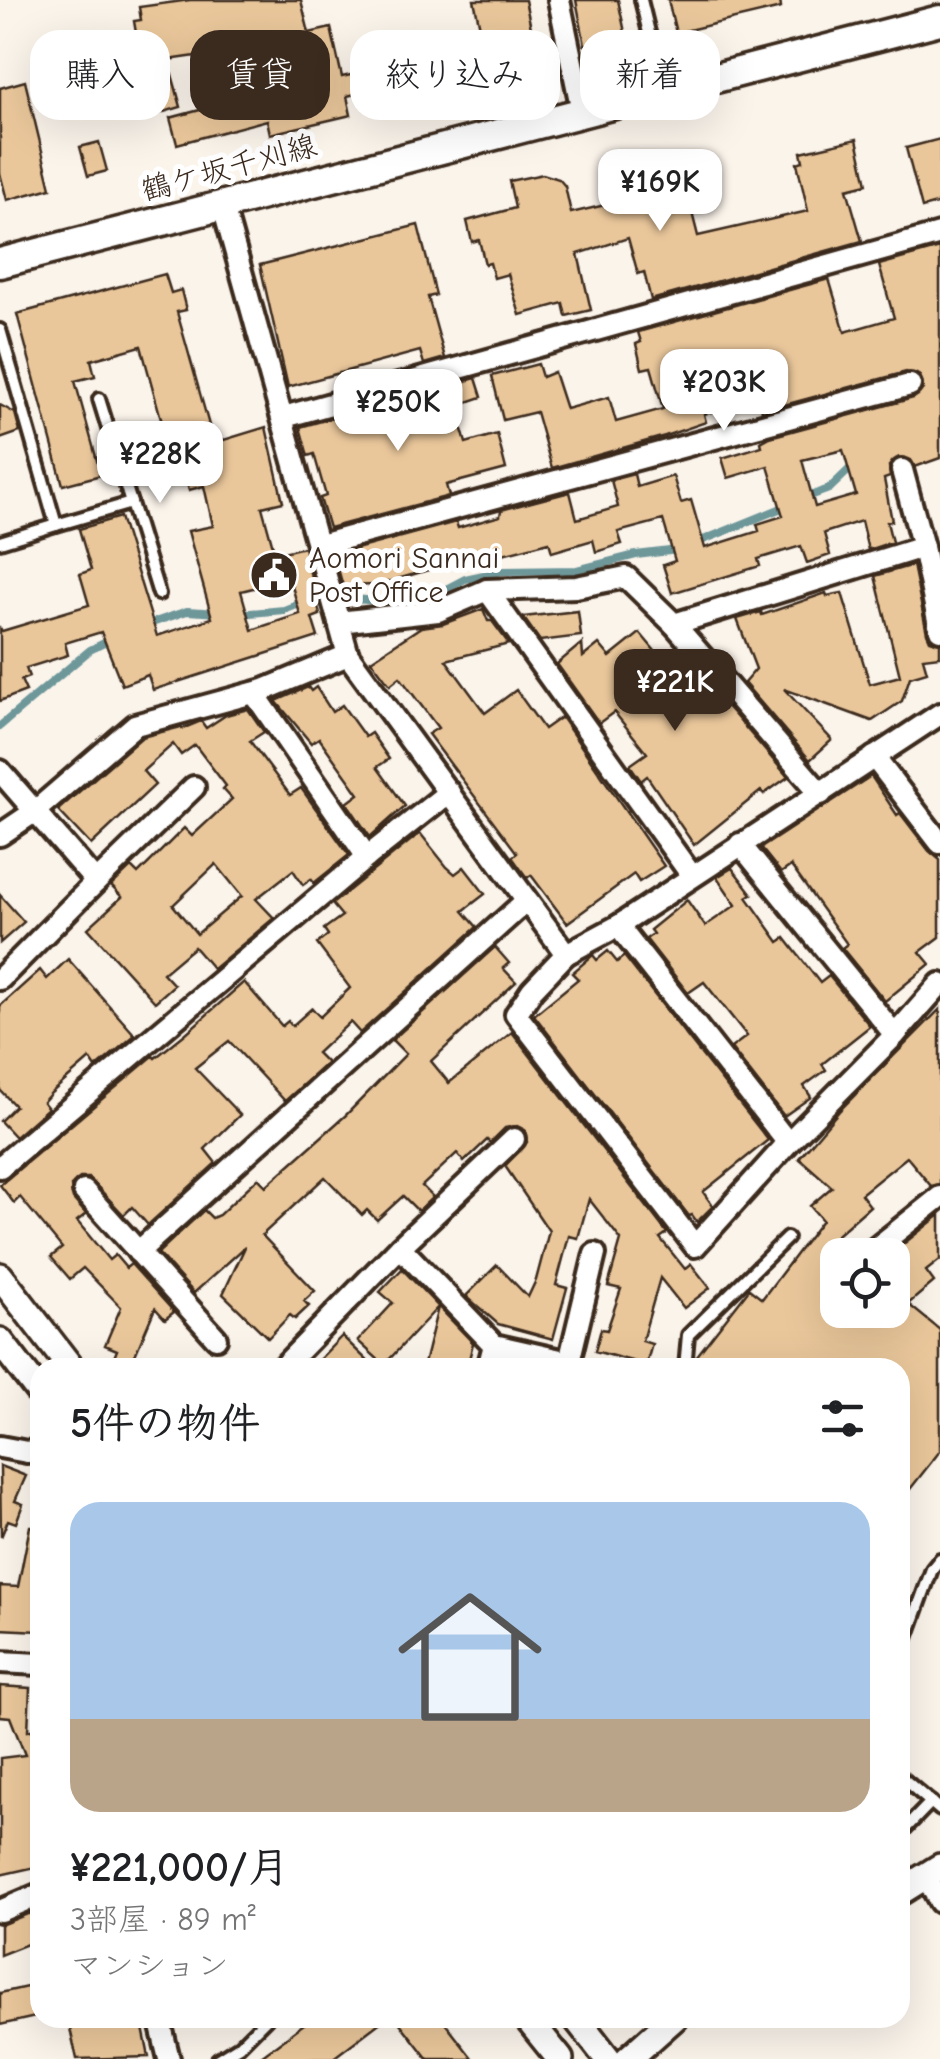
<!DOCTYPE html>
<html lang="ja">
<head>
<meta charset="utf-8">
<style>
  body { margin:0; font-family:"Comic Neue","Klee One",sans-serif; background:#f2f2f2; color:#202124; height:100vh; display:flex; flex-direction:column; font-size:38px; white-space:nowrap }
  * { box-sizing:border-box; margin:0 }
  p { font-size:32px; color:#757577 }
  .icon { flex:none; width:55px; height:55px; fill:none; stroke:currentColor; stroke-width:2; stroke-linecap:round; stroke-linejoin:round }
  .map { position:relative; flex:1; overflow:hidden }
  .drawer { position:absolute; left:30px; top:1358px; width:880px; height:670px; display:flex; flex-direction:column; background:#fff; border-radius:30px; box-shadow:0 10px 40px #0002 }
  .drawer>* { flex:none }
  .top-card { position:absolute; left:30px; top:30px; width:880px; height:90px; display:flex; gap:20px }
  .controls { position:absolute; left:820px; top:1238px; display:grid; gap:20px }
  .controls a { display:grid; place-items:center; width:90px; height:90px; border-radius:20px; background:#fff; box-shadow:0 10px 40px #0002; font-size:50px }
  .price { position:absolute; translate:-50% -85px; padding:0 22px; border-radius:20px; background:#fff; color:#222; font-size:32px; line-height:65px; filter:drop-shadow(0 2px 5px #0008) }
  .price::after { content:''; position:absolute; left:50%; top:60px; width:30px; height:22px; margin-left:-15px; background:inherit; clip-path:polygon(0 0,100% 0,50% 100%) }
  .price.current { background:#3b2a1e; color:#fff }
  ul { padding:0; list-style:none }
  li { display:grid; align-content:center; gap:20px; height:530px; padding:0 40px }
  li+li { border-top:2px solid #e0e0e0 }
  li span { display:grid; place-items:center; height:310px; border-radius:30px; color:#555 }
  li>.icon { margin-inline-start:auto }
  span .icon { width:180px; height:180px; fill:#fffc; stroke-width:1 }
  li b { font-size:42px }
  h2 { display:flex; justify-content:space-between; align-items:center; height:120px; padding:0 40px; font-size:42px }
  .tag { padding:0 35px; border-radius:30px; background:#fff; box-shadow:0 10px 40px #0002; font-size:35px; line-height:90px }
  .tag.current { background:#3b2a1e; color:#fff }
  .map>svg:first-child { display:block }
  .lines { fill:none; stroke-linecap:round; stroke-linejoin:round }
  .stream { stroke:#6e979a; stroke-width:8 }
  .building { fill:#eac79b; stroke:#3b2a1e; stroke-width:2.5; fill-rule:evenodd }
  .service-casing { stroke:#3b2a1e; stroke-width:18 }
  .minor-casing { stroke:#3b2a1e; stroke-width:28 }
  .tertiary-casing { stroke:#3b2a1e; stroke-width:32 }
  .secondary-casing { stroke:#3b2a1e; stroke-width:35 }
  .service { stroke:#fff; stroke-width:10 }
  .minor { stroke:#fff; stroke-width:20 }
  .tertiary { stroke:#fff; stroke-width:25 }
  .secondary { stroke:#fff; stroke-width:28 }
  .labels { text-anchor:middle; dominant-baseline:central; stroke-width:10; stroke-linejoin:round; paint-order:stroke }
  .street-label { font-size:30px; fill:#3b2a1e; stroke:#fff }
  .poi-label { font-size:30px; fill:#3b2a1e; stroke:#fff; text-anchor:start }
</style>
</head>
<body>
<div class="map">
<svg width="940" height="2059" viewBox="0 0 940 2059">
  <rect width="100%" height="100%" fill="#fbf4eb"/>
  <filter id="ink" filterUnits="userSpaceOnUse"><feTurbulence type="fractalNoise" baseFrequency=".01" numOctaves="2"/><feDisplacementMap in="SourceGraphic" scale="20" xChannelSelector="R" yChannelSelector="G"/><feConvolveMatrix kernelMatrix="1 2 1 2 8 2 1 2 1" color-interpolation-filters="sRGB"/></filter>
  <g filter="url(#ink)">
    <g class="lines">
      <!-- stream -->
      <g class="stream">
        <polyline points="802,499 829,489 856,463"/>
        <polyline points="696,543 789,505"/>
        <polyline points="239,614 284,610 317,597 400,602 427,599 465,579 502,571 577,570 636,555 678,550"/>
        <polyline points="146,625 187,611 220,613"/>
        <polyline points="0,726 90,650 110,640"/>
      </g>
    </g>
    <!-- building -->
    <g class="building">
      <polygon points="190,0 301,0 309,33 331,28 342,77 412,61 416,80 347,96 351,115 270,134 267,120 177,144 170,118 256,95 245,49 168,60 181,107 147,117 138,85 149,82 144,44 138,45 134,21 141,20 139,7"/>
      <polygon points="474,0 525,0 537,56 512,62 511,55 487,60"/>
      <polygon points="576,0 618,0 626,37 585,45"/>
      <polygon points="668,0 780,0 781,8 676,33"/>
      <polygon points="25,81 51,188 7,200 0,173 0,88"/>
      <polygon points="857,139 867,184 847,189 862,241 651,300 644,272 638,274 628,238 578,254 591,310 566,316 563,303 520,315 508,274 494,278 490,263 485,264 479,240 472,242 467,221 515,208 509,181 543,174 559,179 565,186 571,213 627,200 631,193 646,186 661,191 685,185 698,236 808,211 797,163 803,161 801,152"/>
      <polygon points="940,139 940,203 922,208 906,148"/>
      <polygon points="99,142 107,171 88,176 80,147"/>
      <polygon points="418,225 436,295 428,297 445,358 424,364 420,351 288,387 260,265"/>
      <path d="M940,248V458L915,467L911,460L899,457L889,466L890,477L884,479L892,521L887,522L892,542L868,550L861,521L824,533L830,555L807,563L801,546L758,559L760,566L672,593L663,565L675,561L663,520L618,532L622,544L596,552L593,540L552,552L549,542L460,565L459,561L377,585L343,586L334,555L456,522L458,528L500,516L501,510L570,492L577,519L618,507L611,480L634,474L637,487L673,476L681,503L691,500L705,548L759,531L757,524L783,516L768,466L728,478L722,458L762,446L761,442L770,437L914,398L923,389L920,376L906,372L762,411L759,399L704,414L706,422L665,436L552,468L536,412L503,420L492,376L538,364L542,377L554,372L566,409L609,397L616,422L663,409L651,367L642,369L636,344L641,342L638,332L829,279L845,332L894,318L879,265ZM843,450L856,495L815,507L802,460Z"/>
      <path d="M165,274L171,293L181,290L186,310L177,312L214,443L266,427L283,502L262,507L275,554L304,547L320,615L312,618L318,637L153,690L148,675L122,685L101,632L65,643L68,655L26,668L29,677L21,680L26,691L0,701V629L2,631L89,605L80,574L91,570L79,529L120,517L157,636L212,618L188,531L213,526L204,486L189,490L176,442L168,444L141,346L91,360L95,376L75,381L101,475L63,485L17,314ZM290,579L300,614L252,630L241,591Z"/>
      <polygon points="476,378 482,397 455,406 466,443 497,434 506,469 446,485 449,496 329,528 320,498 326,496 314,454 308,456 300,427"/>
      <polygon points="0,405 15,413 20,432 0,439"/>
      <polygon points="913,565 927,633 930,640 940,643 940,656 923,658 927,672 910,677 902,701 872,721 784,689 832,740 810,760 744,683 756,669 737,619 761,612 762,615 826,593 827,596 842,593 870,684 900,676 875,576"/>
      <polygon points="483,609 488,621 492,621 509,644 446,660 485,713 516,690 544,729 561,717 664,866 639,882 634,874 567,923 531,875 527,878 512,857 517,853 428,734 438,728 400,677 390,685 371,660 421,627 443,624"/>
      <polygon points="578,611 581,636 540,641 523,617"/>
      <polygon points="640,633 686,688 698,679 722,708 725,704 788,777 764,794 761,791 694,845 647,776 641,781 630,765 647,753 614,712 599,723 557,664 582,643 583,657 599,644 610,657"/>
      <polygon points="308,687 311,691 316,687 332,712 342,705 365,737 371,733 389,759 377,767 405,806 370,837 347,803 359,794 319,738 311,743 276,701"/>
      <path d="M248,709L264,732L250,741L290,795L301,788L349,855L314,883L311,879L303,885L293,870L256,899L274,918L213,969L194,947L163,973L174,985L155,1002L88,928L122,897L111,886L131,867L138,874L184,828L192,836L232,799L223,789L226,786L195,745L181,755L173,744L143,771L155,785L91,845L58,810L142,737L181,727L182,729L201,721L206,728L226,715ZM216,864L242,896L197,934L173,905Z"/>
      <polygon points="871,776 897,815 900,813 929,851 940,860 940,937 920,952 930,964 885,1001 842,948 847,944 791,866 781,873 761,848"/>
      <polygon points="420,833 447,867 455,874 464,867 485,894 463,911 477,927 360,1033 350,1022 317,1053 327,1063 285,1101 229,1041 195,1068 240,1115 205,1149 216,1163 148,1225 132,1207 124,1215 89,1178 80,1178 71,1186 73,1199 86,1214 77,1221 109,1260 115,1255 126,1268 131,1264 174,1312 165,1319 155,1308 130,1367 113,1360 117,1350 105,1345 121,1307 83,1268 70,1279 51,1257 62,1248 20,1197 14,1203 0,1185 153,1056 155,1058 185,1034 244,982 282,1026 288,1021 292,1026 312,1008 320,1017 350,988 317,944 328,935 324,929 342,916 332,904"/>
      <polygon points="732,868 752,894 747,897 779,942 785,938 820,983 829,976 870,1026 822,1064 826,1070 804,1086 811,1097 784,1116 731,1048 747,1036 704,982 688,993 646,939 653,934 650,930 687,900 705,926 736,905 717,877"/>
      <polygon points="0,895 24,922 0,943"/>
      <polygon points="495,947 509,963 503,968 516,982 431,1061 449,1083 512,1032 667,1233 660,1238 685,1269 691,1264 710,1288 684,1308 660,1278 642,1341 652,1344 646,1365 595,1351 601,1329 607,1330 621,1289 608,1286 621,1240 589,1199 578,1238 569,1236 556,1285 567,1288 553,1339 498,1324 466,1296 497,1265 528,1297 536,1280 549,1231 505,1166 527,1142 525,1130 517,1126 505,1128 490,1143 487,1140 464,1162 457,1153 422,1186 433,1197 418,1211 403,1196 377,1220 367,1210 362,1215 325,1177 262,1235 315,1291 304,1301 309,1306 295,1319 290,1315 268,1338 223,1294 245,1247 194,1293 158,1253 204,1210 212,1218 219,1215 258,1178 266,1186 346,1115 406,1054 392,1040"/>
      <polygon points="608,951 617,962 624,956 768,1140 703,1192 713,1206 697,1222 692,1215 689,1216 534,1015 578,979 572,973 593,955 597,960"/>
      <polygon points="68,959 135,1035 96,1068 90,1059 51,1093 43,1102 48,1108 15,1137 0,1121 15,1106 0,1090 0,1006 40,970 47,979"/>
      <polygon points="940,1009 940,1184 931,1186 907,1157 861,1194 870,1206 830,1241 838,1247 838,1310 892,1310 892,1253 940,1215 940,1260 926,1271 934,1282 908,1304 940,1330 940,1451 900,1502 900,1368 709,1368 696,1357 749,1289 762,1299 822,1220 810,1206 832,1187 799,1158 840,1110"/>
      <polygon points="402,1269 473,1343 467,1368 423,1368 438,1307 384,1365 358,1341 393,1303 380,1292"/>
      <polygon points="342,1336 375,1368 311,1368"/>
      <polygon points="0,1466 26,1476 15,1501 23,1504 16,1523 8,1520 1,1537"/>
      <polygon points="30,1526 40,1527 40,1631 0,1629 0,1586 18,1587"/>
      <polygon points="0,1686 30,1688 28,1731 40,1727 40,1866 0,1875 0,1758 25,1755 10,1717 0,1716"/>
      <polygon points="30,1913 40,1939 0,1955 0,1925"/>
      <polygon points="40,1984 40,2016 0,2025 0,1993"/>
      <polygon points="141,2018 149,2057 77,2059 69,2024 93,2019 94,2027"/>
      <polygon points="312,2018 386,2018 332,2059 257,2059"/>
      <polygon points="396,2018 441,2018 473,2059 428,2059"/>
    </g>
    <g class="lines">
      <!-- service casing -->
      <g class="service-casing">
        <g id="service">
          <polyline points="641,0 663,90"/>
          <polyline points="0,330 56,525 0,542"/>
          <polyline points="99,399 131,503"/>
          <polyline points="56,525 131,503 159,594"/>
          <polyline points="685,1368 688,1335 787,1238"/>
          <polyline points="900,1646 907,1638 932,1569 940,1559"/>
          <polyline points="900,1776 940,1810"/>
          <polyline points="900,1834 931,1802"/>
          <polyline points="218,2059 239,2046 267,2018"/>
        </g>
      </g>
      <!-- minor casing -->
      <g class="minor-casing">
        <g id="minor">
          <polyline points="559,0 582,111"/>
          <polyline points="222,203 348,655 566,954 618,926 940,714"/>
          <polyline points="284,417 940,234"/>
          <polyline points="320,545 910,385"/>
          <polyline points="923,547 940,630"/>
          <polyline points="487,590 576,587 626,577 674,624 923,547 902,470"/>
          <polyline points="339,622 438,611 487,590 692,876"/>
          <polyline points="674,624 821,794"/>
          <polyline points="254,693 367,857"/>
          <polyline points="874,757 940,843"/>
          <polyline points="0,771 96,882 0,979"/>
          <polyline points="0,835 34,812 135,725 264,690 348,655"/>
          <polyline points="740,844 895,1035 940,984"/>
          <polyline points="96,882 194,787"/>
          <polyline points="566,954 532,990 516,1014 695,1246 788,1143 618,926"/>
          <polyline points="788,1143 895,1035"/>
          <polyline points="0,1167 367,857 449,792"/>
          <polyline points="84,1191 216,1338"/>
          <polyline points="400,1247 494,1345 488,1368"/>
          <polyline points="138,1252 526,901"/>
          <polyline points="870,1253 940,1197"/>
          <polyline points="494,1345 569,1362 595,1254"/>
          <polyline points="282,1368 400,1247 514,1139"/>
          <polyline points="0,1447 27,1452 40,1450"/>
          <polyline points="0,1662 40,1664"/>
          <polyline points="926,1877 940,1902"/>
          <polyline points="0,1911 40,1894"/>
          <polyline points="159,2018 169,2059"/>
        </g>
      </g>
      <!-- tertiary casing -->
      <g class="tertiary-casing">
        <g id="tertiary">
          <polyline points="0,1276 71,1368"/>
          <polyline points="0,1341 40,1393"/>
          <polyline points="900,1892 940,1867"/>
          <polyline points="527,2018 560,2059"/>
          <polyline points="576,2018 608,2059"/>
          <polyline points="628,2059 674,2018"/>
        </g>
      </g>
      <!-- secondary casing -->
      <g class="secondary-casing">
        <polyline id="secondary" points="0,263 940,20"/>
      </g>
      <!-- service -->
      <use href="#service" class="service"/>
      <!-- minor -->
      <use href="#minor" class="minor"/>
      <!-- tertiary -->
      <use href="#tertiary" class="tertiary"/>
      <!-- secondary -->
      <use href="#secondary" class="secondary"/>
    </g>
  </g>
  <!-- icons -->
  <defs>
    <g id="civic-disc" transform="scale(2.5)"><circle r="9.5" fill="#3b2a1e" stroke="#fff"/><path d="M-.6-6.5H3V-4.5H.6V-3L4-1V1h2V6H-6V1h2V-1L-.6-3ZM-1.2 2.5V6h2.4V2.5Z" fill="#fff"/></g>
  </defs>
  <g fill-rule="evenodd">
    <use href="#civic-disc" x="274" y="575"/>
  </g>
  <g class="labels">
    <!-- street labels -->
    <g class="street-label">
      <text transform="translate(229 168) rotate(-15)">鶴ケ坂千刈線</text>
    </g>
    <!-- poi labels -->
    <g class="poi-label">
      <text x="309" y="558">Aomori Sannai<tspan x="309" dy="34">Post Office</tspan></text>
    </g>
  </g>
</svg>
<div class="controls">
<a><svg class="icon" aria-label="locate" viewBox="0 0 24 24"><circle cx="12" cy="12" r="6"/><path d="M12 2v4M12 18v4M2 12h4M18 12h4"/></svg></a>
</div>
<b class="price" style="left:660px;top:234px">¥169K</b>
<b class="price" style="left:724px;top:434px">¥203K</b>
<b class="price" style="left:398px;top:454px">¥250K</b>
<b class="price" style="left:160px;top:506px">¥228K</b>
<b class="price current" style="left:675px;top:734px">¥221K</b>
<div class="top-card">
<a class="tag">購入</a>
<a class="tag current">賃貸</a>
<a class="tag">絞り込み</a>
<a class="tag">新着</a>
</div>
<section class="drawer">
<h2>5件の物件<svg class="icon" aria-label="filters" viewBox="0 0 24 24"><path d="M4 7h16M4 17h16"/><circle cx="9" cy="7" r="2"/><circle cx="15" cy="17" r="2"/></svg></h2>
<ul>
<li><span style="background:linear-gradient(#a9c7e8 70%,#b9a48a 0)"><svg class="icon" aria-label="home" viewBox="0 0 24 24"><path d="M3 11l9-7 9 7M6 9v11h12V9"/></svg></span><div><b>¥221,000/月</b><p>3部屋 · 89 m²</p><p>マンション</p></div></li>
</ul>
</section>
</div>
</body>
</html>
